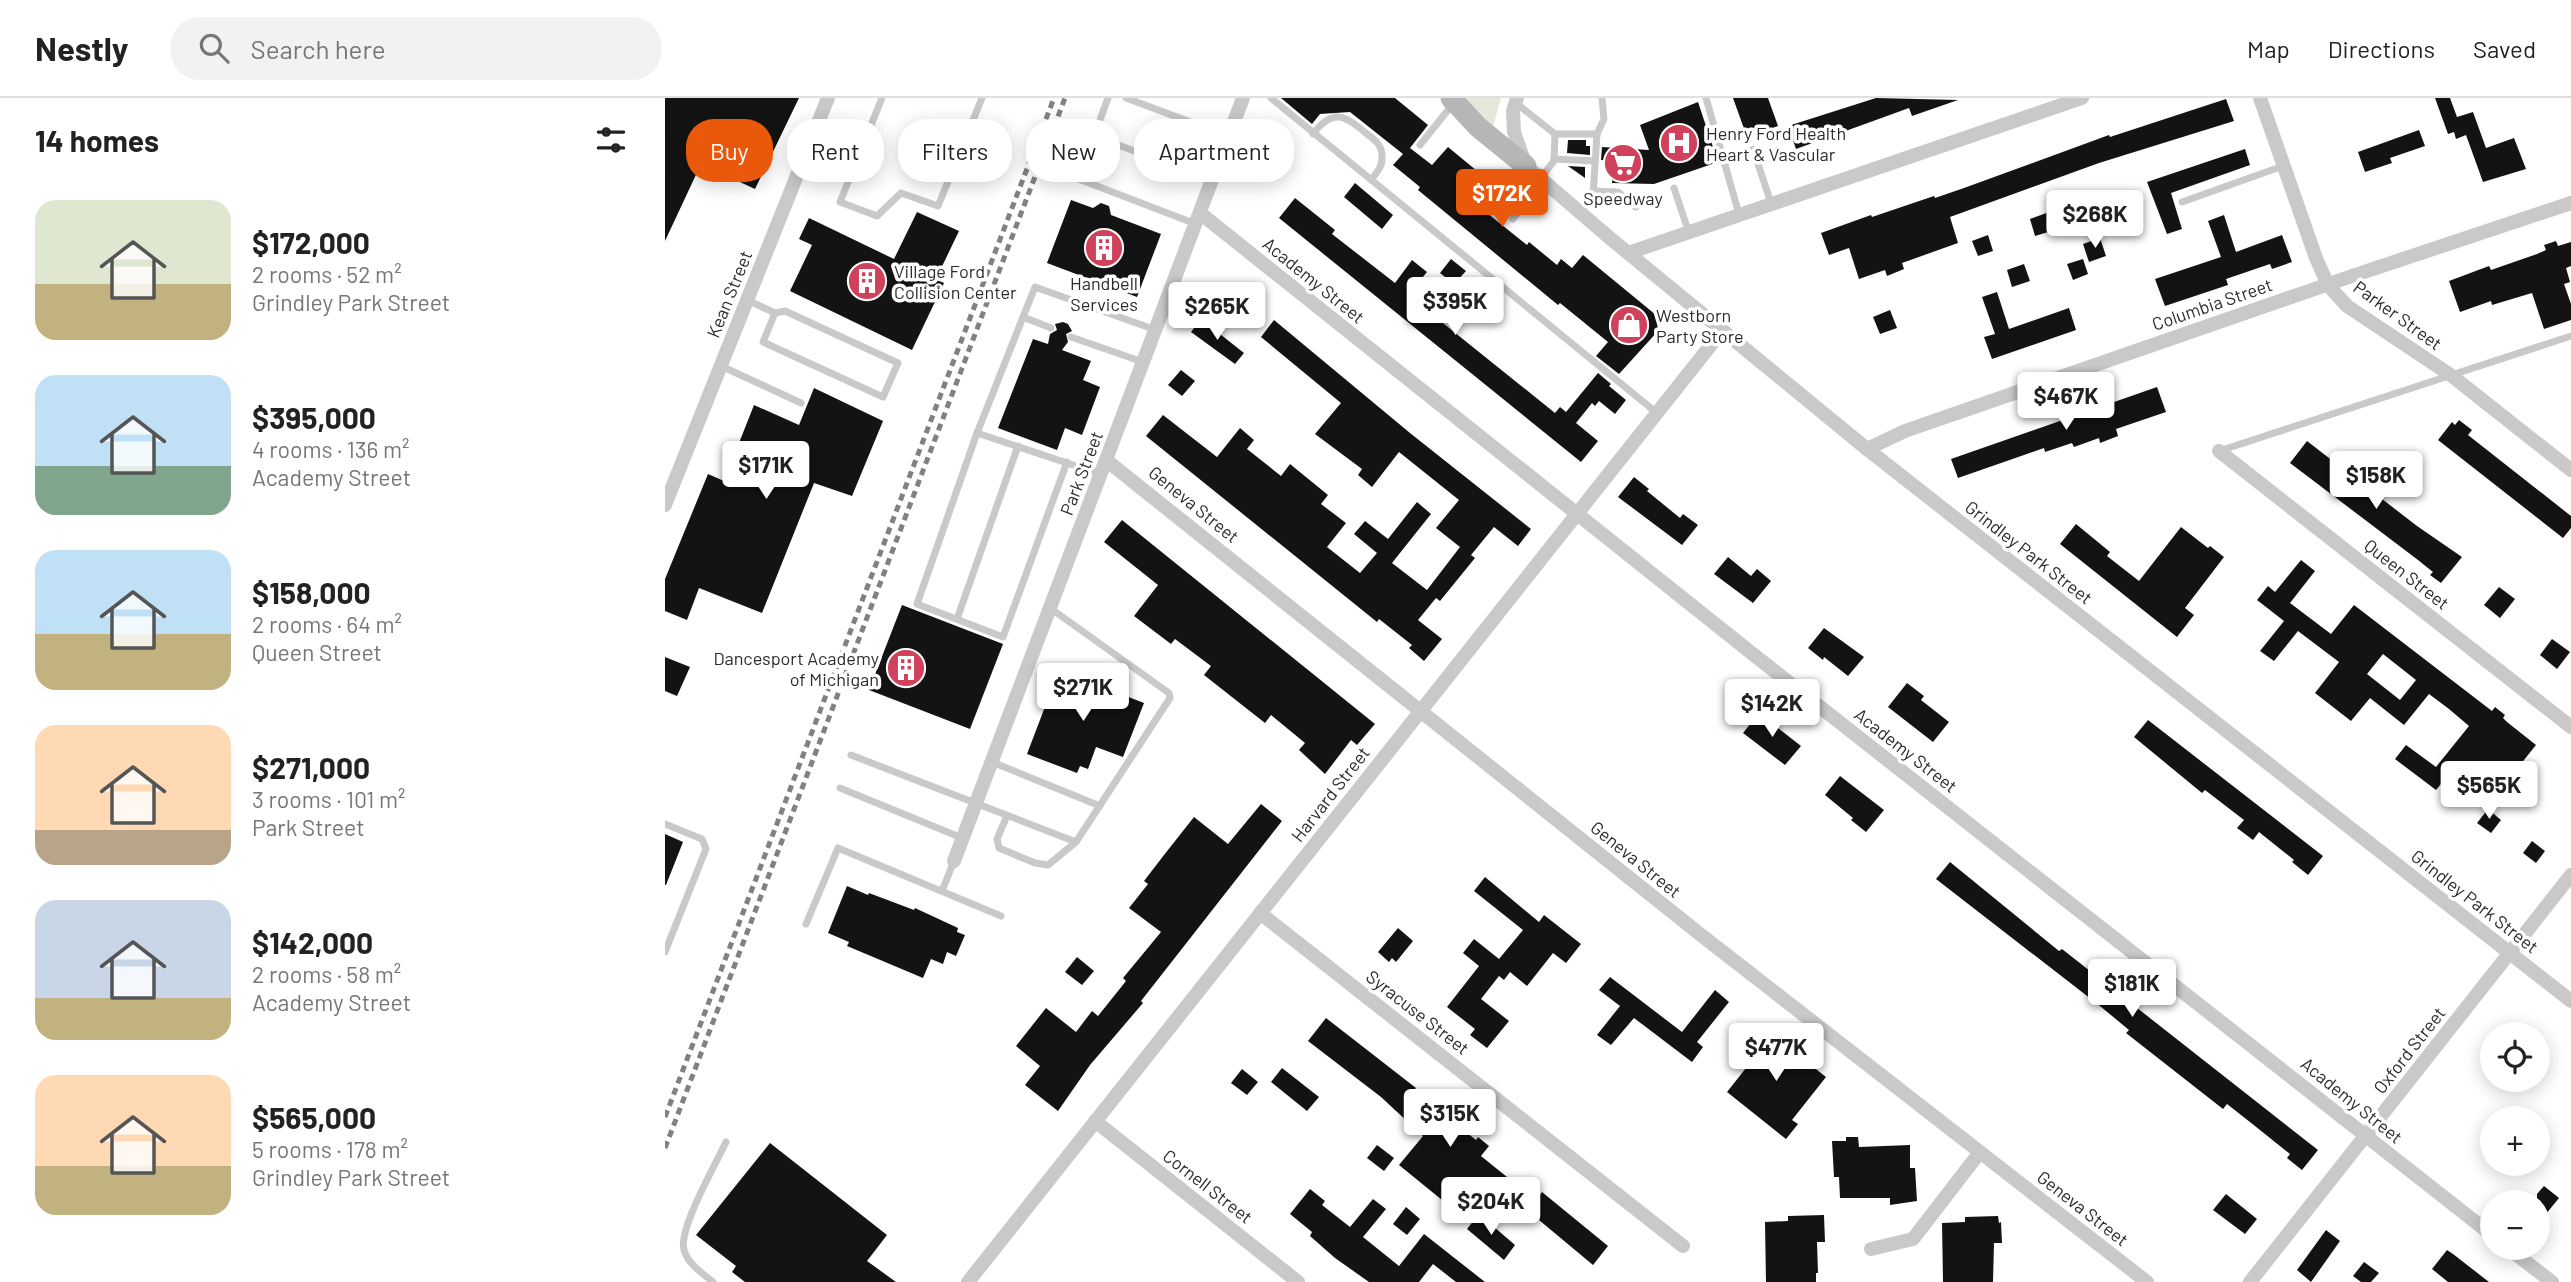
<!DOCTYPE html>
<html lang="en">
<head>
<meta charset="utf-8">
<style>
  body { margin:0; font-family:Barlow,sans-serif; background:#f2f2f2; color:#222; height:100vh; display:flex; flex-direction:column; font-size:26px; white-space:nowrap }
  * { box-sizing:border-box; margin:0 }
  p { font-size:23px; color:#767676 }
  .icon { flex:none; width:38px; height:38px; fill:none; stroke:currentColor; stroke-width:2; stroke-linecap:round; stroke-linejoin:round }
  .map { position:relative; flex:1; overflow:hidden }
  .sheet { display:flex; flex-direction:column; background:#fff; width:665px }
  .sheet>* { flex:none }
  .guide { position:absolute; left:21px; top:21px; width:665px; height:63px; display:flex; gap:14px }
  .controls { position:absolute; left:1815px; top:924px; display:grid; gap:14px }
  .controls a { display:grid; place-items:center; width:70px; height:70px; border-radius:50%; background:#fff; box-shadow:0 4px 18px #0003; font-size:35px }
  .price { position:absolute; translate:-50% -60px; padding:0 16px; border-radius:7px; background:#fff; color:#222; font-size:23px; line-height:46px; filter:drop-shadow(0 2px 4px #0008) }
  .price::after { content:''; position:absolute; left:50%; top:42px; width:21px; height:16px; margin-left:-10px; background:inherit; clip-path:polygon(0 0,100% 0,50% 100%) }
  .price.on { background:#ea580c; color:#fff }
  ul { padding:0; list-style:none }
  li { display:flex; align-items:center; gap:21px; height:175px; padding:0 35px }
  li span { display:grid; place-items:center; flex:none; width:196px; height:140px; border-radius:21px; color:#555 }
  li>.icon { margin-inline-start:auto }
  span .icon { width:84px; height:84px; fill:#fffc; stroke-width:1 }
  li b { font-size:30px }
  h2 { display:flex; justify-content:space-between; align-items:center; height:84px; padding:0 35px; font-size:30px }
  .chip { padding:0 24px; border-radius:28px; background:#fff; box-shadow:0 4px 18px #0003; font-size:24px; line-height:63px }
  .chip.on { background:#ea580c; color:#fff }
  header { display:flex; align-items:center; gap:42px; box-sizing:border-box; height:98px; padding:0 35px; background:#fff; border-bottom:2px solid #e0e0e0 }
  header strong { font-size:33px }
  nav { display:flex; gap:38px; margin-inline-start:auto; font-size:24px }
  .search { width:490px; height:63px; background:#f2f2f2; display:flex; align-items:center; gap:18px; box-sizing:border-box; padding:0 24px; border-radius:28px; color:#767676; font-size:26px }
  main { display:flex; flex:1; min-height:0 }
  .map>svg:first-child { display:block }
  .green { fill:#e3e8db }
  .building { fill:#131313; fill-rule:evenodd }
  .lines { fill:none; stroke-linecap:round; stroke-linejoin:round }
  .lane { stroke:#c9c9c9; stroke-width:7 }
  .street { stroke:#c9c9c9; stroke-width:14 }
  .secondary { stroke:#b6b6b6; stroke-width:21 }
  .rail { stroke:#818181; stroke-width:5; stroke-dasharray:7 5; stroke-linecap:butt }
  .labels { text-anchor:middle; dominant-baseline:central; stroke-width:7; stroke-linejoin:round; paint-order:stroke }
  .poi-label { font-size:18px; fill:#2c2c2c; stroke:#fff; text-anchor:start }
  .street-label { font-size:18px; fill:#2c2c2c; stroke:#fff }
</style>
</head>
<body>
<header>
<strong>Nestly</strong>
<div class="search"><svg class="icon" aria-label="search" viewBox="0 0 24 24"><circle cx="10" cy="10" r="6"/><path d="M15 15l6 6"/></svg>Search here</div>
<nav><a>Map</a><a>Directions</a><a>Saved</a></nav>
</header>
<main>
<section class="sheet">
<h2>14 homes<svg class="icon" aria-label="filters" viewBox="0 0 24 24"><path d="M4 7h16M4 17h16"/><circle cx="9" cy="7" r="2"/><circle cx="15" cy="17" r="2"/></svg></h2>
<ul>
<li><span style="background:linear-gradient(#dfe7d0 60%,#c2b280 0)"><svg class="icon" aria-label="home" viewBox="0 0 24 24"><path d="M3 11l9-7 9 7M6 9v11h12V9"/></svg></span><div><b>$172,000</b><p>2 rooms · 52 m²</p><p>Grindley Park Street</p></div></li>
<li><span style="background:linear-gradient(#bfe0f5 65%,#7fa58c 0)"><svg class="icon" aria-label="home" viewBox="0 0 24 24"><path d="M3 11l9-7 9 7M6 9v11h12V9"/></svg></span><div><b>$395,000</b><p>4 rooms · 136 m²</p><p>Academy Street</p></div></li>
<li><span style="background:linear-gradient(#bfe0f5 60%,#c2b280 0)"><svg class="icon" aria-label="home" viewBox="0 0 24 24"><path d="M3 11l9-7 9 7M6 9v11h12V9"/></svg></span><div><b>$158,000</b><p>2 rooms · 64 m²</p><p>Queen Street</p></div></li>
<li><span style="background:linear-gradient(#ffd9b3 75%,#b9a48a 0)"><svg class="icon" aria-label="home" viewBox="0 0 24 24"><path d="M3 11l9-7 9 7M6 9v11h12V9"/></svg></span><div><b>$271,000</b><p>3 rooms · 101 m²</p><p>Park Street</p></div></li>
<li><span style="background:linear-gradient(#c9d6e8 70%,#c2b280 0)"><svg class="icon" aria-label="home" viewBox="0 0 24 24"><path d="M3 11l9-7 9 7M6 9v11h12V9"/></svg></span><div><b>$142,000</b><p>2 rooms · 58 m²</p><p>Academy Street</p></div></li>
<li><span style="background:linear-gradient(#ffd9b3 65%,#c2b280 0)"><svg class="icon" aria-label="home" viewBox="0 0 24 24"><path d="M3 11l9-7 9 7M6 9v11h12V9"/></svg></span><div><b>$565,000</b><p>5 rooms · 178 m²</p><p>Grindley Park Street</p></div></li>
</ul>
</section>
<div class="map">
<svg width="1906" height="1184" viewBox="0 0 1906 1184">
  <rect width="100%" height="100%" fill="#fff"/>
  <!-- green -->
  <polygon class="green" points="794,0 836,0 828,29"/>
  <!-- building -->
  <g class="building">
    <polygon points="0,0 134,0 90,91 36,66 0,143"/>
    <polygon points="616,0 730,0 763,27 745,50 767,67 783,49 829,87 812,107 862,147 864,144 892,167 896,161 907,170 918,157 991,217 993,233 954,276 931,258 943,244 895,205 893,207 753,92 755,89 728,67 738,56 685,14 655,16 647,26"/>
    <polygon points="1068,0 1103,0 1113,28 1082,39"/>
    <polygon points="1211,0 1293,2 1247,18 1244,10 1131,51 1123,28"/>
    <polygon points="1770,0 1785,0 1792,19 1808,14 1821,50 1849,40 1861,71 1818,84 1801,37 1791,41 1789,34 1783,36"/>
    <polygon points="1561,1 1569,23 1434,65 1285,119 1293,145 1237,165 1239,171 1222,178 1220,172 1194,181 1184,150 1164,157 1156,135 1206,117 1207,119 1269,98 1270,100 1299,90 1444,37 1445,39"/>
    <polygon points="1033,4 1053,64 989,86 947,85 949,63 936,62 937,49 984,52 975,27"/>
    <polygon points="1754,32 1760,48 1725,60 1727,65 1700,74 1693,54"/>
    <polygon points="903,42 921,42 921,48 925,48 925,57 902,55"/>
    <polygon points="1580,51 1585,67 1506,95 1517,131 1502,136 1482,84"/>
    <polygon points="903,68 920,69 920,80"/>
    <polygon points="690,85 728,117 717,131 679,99"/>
    <polygon points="630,100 670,132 667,136 730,185 747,162 762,174 743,197 890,315 895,309 901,314 933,275 946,286 944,288 961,302 950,316 934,303 930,308 927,305 911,325 933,343 916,364 614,120"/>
    <polygon points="406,102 428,110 436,105 444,108 446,117 496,136 472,199 382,165"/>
    <polygon points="1409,105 1416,124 1370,138 1365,121"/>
    <polygon points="252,114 294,133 271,181 279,185 247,252 125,193 147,147 134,141 144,120 229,161"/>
    <polygon points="1559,117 1571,154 1617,137 1627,164 1607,171 1605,166 1561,181 1563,187 1500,208 1490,181 1556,159 1543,123"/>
    <polygon points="1323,137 1328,153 1313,158 1307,143"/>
    <polygon points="1435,140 1441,158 1424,164 1418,146"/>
    <polygon points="1891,143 1893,148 1906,144 1906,168 1901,170 1905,184 1899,186 1906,206 1906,222 1879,231 1867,195 1827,207 1826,203 1795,214 1784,183 1824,168 1826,172 1872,156 1881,152 1879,147"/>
    <polygon points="786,161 801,173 789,186 775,175"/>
    <polygon points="1418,161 1423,176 1408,182 1402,166"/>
    <polygon points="1359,166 1365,183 1347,189 1342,172"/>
    <polygon points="1332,194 1344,231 1404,210 1411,232 1327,261 1319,239 1330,236 1317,199"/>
    <polygon points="1225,212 1232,230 1215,236 1208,219"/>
    <polygon points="536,221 579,255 570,266 526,234"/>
    <polygon points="609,222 745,335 866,431 853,448 829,429 806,457 810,460 775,503 771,500 753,522 777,541 759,563 744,550 747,547 714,521 712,524 481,338 498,317 552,359 575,330 589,342 582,351 616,378 625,366 663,397 656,406 681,425 662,449 695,475 712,455 689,436 700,423 723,441 752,404 766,416 727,465 762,492 795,449 771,430 794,402 734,354 707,389 693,377 697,371 650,336 676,305 596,239"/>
    <polygon points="398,224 403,226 407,233 401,236 403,244 397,252 426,263 418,282 435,289 417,337 400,330 392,352 333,330 368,241 383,246 385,236 392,232 390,226"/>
    <polygon points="516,272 530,283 517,298 503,287"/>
    <polygon points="1492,289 1501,314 1451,331 1453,338 1435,345 1434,340 1409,349 1407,345 1380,354 1379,350 1293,380 1286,361"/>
    <polygon points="149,290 218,323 187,398 149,385 97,515 34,490 22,522 0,513 0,481 43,376 59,383 89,307 134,327"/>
    <polygon points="1794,322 1807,332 1803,337 1906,418 1906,430 1898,440 1773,342 1787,324 1790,327"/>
    <polygon points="1642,343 1752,428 1797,459 1776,485 1765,477 1768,474 1753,462 1625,365"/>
    <polygon points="969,379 984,391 982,393 1015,420 1018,416 1033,427 1017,447 953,399"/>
    <polygon points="457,422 710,626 692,647 686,642 660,676 634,652 640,645 606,617 600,625 539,577 546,568 510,541 506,546 469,518 493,487 439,444"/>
    <polygon points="1411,426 1445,454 1442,458 1474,483 1516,429 1543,450 1545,448 1559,459 1520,510 1529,517 1512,539 1395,446"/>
    <polygon points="1063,459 1086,478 1092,471 1106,483 1088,505 1049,476"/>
    <path d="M1636,462L1650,473L1625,505L1666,536L1689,507L1827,613L1830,609L1840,617L1838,620L1842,624L1871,647L1851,672L1843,665L1823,690L1793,665L1771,692L1730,661L1741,647L1771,669L1804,628L1784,611L1764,596L1739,627L1705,600L1686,623L1650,595L1674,564L1633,533L1609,563L1595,553L1619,523L1592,502L1603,488L1610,494ZM1718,556L1751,582L1735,602L1702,576Z"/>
    <polygon points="1834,489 1850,501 1835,520 1819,507"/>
    <polygon points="237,507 338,546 305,631 204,592"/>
    <polygon points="1159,530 1199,559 1183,578 1159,559 1158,562 1143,550"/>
    <polygon points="1887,541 1905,554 1892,571 1875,557"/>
    <polygon points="0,559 25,569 12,598 0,593"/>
    <polygon points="394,572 479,605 458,659 431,649 423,671 415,668 412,675 362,656"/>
    <polygon points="1242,585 1259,598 1256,602 1284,624 1268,644 1223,609"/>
    <polygon points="1094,615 1136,648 1120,667 1078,635"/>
    <polygon points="1483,622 1658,758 1643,777 1627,764 1629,762 1594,734 1588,742 1572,730 1579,722 1540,692 1537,695 1469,639"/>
    <polygon points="1175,678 1219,712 1201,734 1186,722 1188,720 1160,697"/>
    <polygon points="596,706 617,723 476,903 478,905 425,967 393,1013 360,987 375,968 351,948 381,910 411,934 427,913 433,918 461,883 458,880 496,834 464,810 483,786 479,783 499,757 529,719 563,746"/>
    <polygon points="1823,711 1836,722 1826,735 1812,725"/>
    <polygon points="0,736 18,744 1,787 0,787"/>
    <polygon points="1867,743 1880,753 1871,765 1858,755"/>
    <polygon points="1285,764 1394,853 1397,851 1653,1052 1637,1072 1622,1060 1625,1056 1590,1028 1562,1006 1558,1011 1461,935 1464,932 1435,908 1271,781"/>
    <polygon points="820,779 874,824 879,817 916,846 901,865 888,855 862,888 845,874 839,882 834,878 816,901 844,923 822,950 805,937 810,931 782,909 814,868 798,855 809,841 834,861 858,832 809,793"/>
    <polygon points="182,788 203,797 204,795 249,812 250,810 293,830 292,834 300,837 291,858 282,854 278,866 266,861 258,880 182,848 184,844 163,835"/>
    <polygon points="733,830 748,843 731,864 727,860 724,864 713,854"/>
    <polygon points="412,859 429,873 417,887 400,874"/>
    <polygon points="945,879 1017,934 1050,892 1064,904 1032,944 1038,949 1027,964 969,920 946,947 932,937 955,908 934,892"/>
    <polygon points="661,920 751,990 745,997 778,1024 782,1019 811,1042 813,1039 824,1048 816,1058 847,1083 850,1079 874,1098 877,1094 943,1148 928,1167 856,1107 852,1112 829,1093 804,1124 734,1067 758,1038 716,999 643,943"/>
    <polygon points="1100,931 1161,979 1127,1022 1133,1026 1121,1041 1062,994 1085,965 1078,959"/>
    <polygon points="617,970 654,999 642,1013 606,984"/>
    <polygon points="577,971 593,984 582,997 566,985"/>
    <polygon points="1181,1039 1193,1039 1194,1049 1245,1047 1245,1070 1250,1070 1252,1103 1225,1107 1225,1100 1175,1100 1174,1079 1169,1079 1167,1043 1181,1043"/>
    <polygon points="105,1045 222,1137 202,1163 231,1184 80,1184 67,1174 71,1168 31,1137"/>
    <polygon points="712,1047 729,1060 719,1073 702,1060"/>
    <polygon points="1879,1088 1894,1100 1872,1127 1872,1096"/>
    <polygon points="645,1091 660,1103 657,1107 685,1129 708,1101 721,1111 698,1139 734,1168 759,1136 820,1184 791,1184 768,1166 754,1184 704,1184 670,1160 645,1138 647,1134 625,1116"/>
    <polygon points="1561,1096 1592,1121 1580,1136 1548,1112"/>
    <polygon points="741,1109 755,1121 742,1137 728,1126"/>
    <polygon points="814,1116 850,1147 839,1162 802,1131"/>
    <polygon points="1159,1117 1160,1144 1152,1144 1153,1175 1151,1175 1151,1184 1101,1184 1100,1124 1123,1123 1123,1118"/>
    <polygon points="1333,1118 1334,1125 1336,1124 1337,1145 1329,1145 1328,1184 1278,1184 1277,1125 1300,1124 1300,1119"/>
    <polygon points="1661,1132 1675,1143 1646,1184 1632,1172"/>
    <polygon points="1782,1152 1788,1156 1824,1184 1783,1184 1767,1171"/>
    <polygon points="1699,1164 1714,1175 1706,1184 1696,1184 1688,1178"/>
  </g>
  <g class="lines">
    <!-- lane -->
    <g class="lane">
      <polyline points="217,0 175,104 212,118 236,95 273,108 317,0"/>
      <polyline points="443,0 429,38 547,82"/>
      <polyline points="461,0 563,38"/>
      <polyline points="606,0 992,315"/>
      <polyline points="1041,0 1074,116"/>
      <polyline points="851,5 890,36 932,36"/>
      <path d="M648,36C668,9 681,18 702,36C710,42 717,47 717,58C718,68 712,74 706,82"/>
      <polyline points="755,47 787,7"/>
      <polyline points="1088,51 1106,105"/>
      <polyline points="889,61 930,63"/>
      <polyline points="411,80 531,126"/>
      <polyline points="876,80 889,63 890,36"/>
      <polyline points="1009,90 1023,132"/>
      <polyline points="929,93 953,94 971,109"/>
      <polyline points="1517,104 1618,68"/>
      <polyline points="915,114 928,98 932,36 939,21 937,0"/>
      <polyline points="848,121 878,83"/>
      <polyline points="82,202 110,215 120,213 233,265 218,299 98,244 110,215"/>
      <polyline points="358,219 386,230"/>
      <polyline points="406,239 478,264"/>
      <polyline points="56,268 136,305"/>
      <polyline points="312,335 370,189 491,232"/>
      <polyline points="1554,353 1906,238"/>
      <polyline points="402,364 338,539 252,506 312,335 435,376"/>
      <polyline points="292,521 353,348"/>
      <polyline points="186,657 411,744"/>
      <polyline points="327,664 435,708"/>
      <polyline points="175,690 297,740"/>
      <polyline points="342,718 332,741 334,750 370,765 383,767 411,744 505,600 504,595 385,510"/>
      <polyline points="0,726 37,741 41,751 0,854"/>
      <polyline points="277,793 289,763"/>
      <polyline points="141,826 173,750 336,818"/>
      <path d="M48,1184C37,1175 23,1166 19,1152C13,1131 51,1066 61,1044"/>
    </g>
    <!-- street -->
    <g class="street">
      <polyline points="852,0 848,13 849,34 861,68 946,141 1202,351 1906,903"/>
      <polyline points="1595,0 1651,160 1663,187 1682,208 1787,278 1906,372"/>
      <polyline points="535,115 1089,557 1827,1137"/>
      <polyline points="963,155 1417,0"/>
      <polyline points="1202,351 1240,333 1687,178 1906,105"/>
      <polyline points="1554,353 1906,629"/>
      <polyline points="441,362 1036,837 1482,1184"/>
      <polyline points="0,407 163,0"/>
      <polyline points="289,763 578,0"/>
      <polyline points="595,815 1018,1148"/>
      <polyline points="430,1023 633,1184"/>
      <polyline points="1843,1150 1887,1184"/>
      <polyline points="1206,1151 1248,1141 1315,1054"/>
      <polyline points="303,1184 1057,233"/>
      <polyline points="1585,1184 1906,777"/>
    </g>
    <!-- secondary -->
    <polyline class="secondary" points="786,0 813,29 861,68"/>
    <!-- rail -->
    <g class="rail">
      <polyline points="0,1019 389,0"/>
      <polyline points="0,1050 400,0"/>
    </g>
  </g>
  <!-- icons -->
  <defs>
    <g id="hospital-disc" transform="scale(2.0125)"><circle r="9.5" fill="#d0415c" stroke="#fff"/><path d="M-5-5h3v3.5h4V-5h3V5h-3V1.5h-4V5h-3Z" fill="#fff"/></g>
    <g id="supermarket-disc" transform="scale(2.0125)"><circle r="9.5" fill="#d0415c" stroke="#fff"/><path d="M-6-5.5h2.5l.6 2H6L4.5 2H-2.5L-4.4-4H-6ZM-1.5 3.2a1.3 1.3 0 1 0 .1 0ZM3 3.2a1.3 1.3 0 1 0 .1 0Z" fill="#fff"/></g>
    <g id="building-disc" transform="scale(2.0125)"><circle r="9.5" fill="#d0415c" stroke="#fff"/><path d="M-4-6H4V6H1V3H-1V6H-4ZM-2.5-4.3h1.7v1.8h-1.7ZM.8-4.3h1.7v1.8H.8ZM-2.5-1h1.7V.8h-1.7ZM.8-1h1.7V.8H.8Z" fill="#fff"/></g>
    <g id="shop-disc" transform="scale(2.0125)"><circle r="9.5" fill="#d0415c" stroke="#fff"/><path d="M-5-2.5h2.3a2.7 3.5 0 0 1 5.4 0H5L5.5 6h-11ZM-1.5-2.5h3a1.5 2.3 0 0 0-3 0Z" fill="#fff"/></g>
  </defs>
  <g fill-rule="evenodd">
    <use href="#hospital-disc" x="1014" y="45"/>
    <use href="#supermarket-disc" x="958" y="65"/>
    <use href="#building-disc" x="439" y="150"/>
    <use href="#building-disc" x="202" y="183"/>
    <use href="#shop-disc" x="964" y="227"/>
    <use href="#building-disc" x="241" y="570"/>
  </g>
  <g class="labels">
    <!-- poi labels -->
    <g class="poi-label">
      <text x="1041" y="35">Henry Ford Health<tspan x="1041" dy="21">Heart &amp; Vascular</tspan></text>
      <text x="958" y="100" text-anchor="middle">Speedway</text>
      <text x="229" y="173">Village Ford<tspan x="229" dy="21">Collision Center</tspan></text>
      <text x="439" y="185" text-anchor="middle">Handbell<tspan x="439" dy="21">Services</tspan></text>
      <text x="991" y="217">Westborn<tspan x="991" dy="21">Party Store</tspan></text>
      <text x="214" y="560" text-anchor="end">Dancesport Academy<tspan x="214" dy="21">of Michigan</tspan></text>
    </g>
    <!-- street labels -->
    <g class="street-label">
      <text transform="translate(649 182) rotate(39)">Academy Street</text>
      <text transform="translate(64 196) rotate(-68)">Kean Street</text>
      <text transform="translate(1547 206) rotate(-19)">Columbia Street</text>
      <text transform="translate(1733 217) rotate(36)">Parker Street</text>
      <text transform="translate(416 375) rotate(-69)">Park Street</text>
      <text transform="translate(529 406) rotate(39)">Geneva Street</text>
      <text transform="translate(1364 454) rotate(38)">Grindley Park Street</text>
      <text transform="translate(1742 476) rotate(38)">Queen Street</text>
      <text transform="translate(1241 652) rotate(38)">Academy Street</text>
      <text transform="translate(665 696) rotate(-52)">Harvard Street</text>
      <text transform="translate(971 761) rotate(39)">Geneva Street</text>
      <text transform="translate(1810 803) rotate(38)">Grindley Park Street</text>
      <text transform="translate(753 914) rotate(38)">Syracuse Street</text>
      <text transform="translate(1744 952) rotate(-52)">Oxford Street</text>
      <text transform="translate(1687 1002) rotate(39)">Academy Street</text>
      <text transform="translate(543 1088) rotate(38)">Cornell Street</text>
      <text transform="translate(1418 1110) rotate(38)">Geneva Street</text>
    </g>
  </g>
</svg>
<div class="controls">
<a><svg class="icon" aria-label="locate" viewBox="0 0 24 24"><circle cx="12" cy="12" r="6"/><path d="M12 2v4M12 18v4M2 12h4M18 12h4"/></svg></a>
<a>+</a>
<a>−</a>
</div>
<b class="price on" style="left:837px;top:131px">$172K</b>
<b class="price" style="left:1430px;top:152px">$268K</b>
<b class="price" style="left:790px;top:239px">$395K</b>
<b class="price" style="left:552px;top:244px">$265K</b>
<b class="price" style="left:1401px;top:334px">$467K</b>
<b class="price" style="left:101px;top:403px">$171K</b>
<b class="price" style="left:1711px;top:413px">$158K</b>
<b class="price" style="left:418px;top:625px">$271K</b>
<b class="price" style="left:1107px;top:641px">$142K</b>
<b class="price" style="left:1824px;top:723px">$565K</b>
<b class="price" style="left:1467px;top:921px">$181K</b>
<b class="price" style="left:1111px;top:985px">$477K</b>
<b class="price" style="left:785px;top:1051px">$315K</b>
<b class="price" style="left:826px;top:1139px">$204K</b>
<div class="guide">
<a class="chip on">Buy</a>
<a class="chip">Rent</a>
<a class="chip">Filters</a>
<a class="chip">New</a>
<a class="chip">Apartment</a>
</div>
</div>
</main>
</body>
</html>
